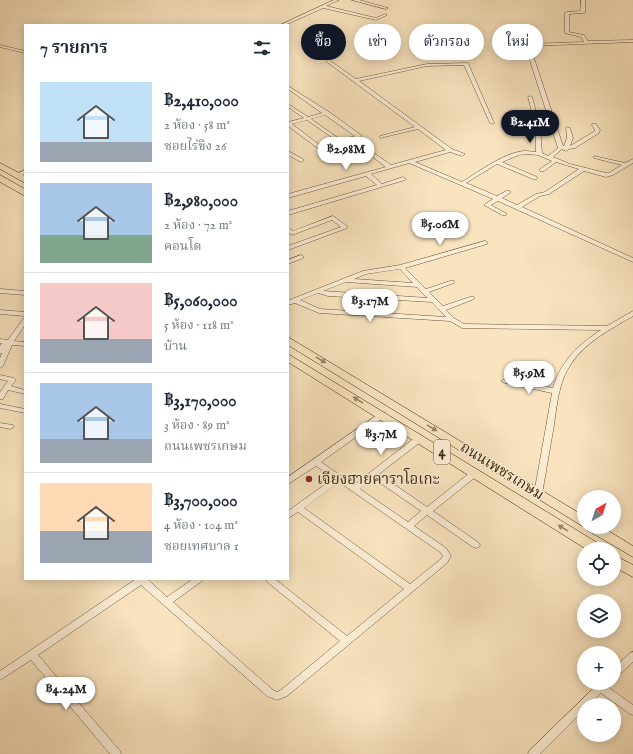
<!DOCTYPE html>
<html lang="th">
<head>
<meta charset="utf-8">
<style>
  body { margin:0; font-family:"IM FELL English","Noto Serif Thai",serif; background:#f6f6f7; color:#1f2937; height:100vh; display:flex; flex-direction:column; font-size:15px; white-space:nowrap }
  * { box-sizing:border-box; margin:0 }
  p { font-size:13px; color:#747a83 }
  .icon { flex:none; width:22px; height:22px; fill:none; stroke:currentColor; stroke-width:2; stroke-linecap:round; stroke-linejoin:round }
  .map { position:relative; flex:1; overflow:hidden }
  .side { position:absolute; left:24px; top:24px; width:265px; height:556px; display:flex; flex-direction:column; background:#fff; border-radius:0px; box-shadow:0 2px 10px #0003 }
  .side>* { flex:none }
  .guide { position:absolute; left:301px; top:24px; width:272px; height:36px; display:flex; gap:8px }
  .needle { width:26px; rotate:39deg }
  .buttons { position:absolute; left:577px; top:490px; display:grid; gap:8px }
  .buttons a { display:grid; place-items:center; width:44px; height:44px; border-radius:50%; background:#fff; box-shadow:0 2px 10px #0003; font-size:20px }
  .price { position:absolute; translate:-50% -34px; padding:0 9px; border-radius:14px; background:#fff; color:#222; font-size:13px; line-height:26px; filter:drop-shadow(0 1px 2px #0008) }
  .price::after { content:''; position:absolute; left:50%; top:24px; width:12px; height:9px; margin-left:-6px; background:inherit; clip-path:polygon(0 0,100% 0,50% 100%) }
  .price.on { background:#111827; color:#fff }
  ul { padding:0; list-style:none }
  li { display:flex; align-items:center; gap:12px; height:100px; padding:0 16px }
  li+li { border-top:1px solid #e0e1e3 }
  li span { display:grid; place-items:center; flex:none; width:112px; height:80px; border-radius:0px; color:#555 }
  li>.icon { margin-inline-start:auto }
  span .icon { width:48px; height:48px; fill:#fffc; stroke-width:1 }
  li b { font-size:17px }
  h2 { display:flex; justify-content:space-between; align-items:center; height:48px; padding:0 16px; font-size:17px }
  .tag { padding:0 14px; border-radius:18px; background:#fff; box-shadow:0 2px 10px #0003; font-size:14px; line-height:36px }
  .tag.on { background:#111827; color:#fff }
  .map>svg:first-child { display:block }
  .lines { fill:none; stroke-linecap:round; stroke-linejoin:round }
  .street-casing { stroke:#6c5434; stroke-width:1 }
  .primary-casing { stroke:#3d2406; stroke-width:1 }
  .street { fill:#fbedd5; fill-rule:evenodd }
  .primary { fill:#f9e4bf; fill-rule:evenodd }
  .oneway { fill:#9b8462 }
  .poi-dot { fill:#8f2418; stroke:#fbedd5; stroke-width:1.5 }
  .labels { text-anchor:middle; dominant-baseline:central; stroke-width:3.5; stroke-linejoin:round; paint-order:stroke }
  .shield { fill:#fbedd5; stroke:#766044; stroke-width:1 }
  .shield-label { font-size:14px; font-weight:bold; fill:#3d2406 }
  .street-label { font-size:15px; fill:#3d2406; stroke:#fbedd5 }
  .poi-label { font-size:15px; fill:#3d2406; stroke:#fbedd5; text-anchor:start }
</style>
</head>
<body>
<div class="map">
<svg width="633" height="754" viewBox="0 0 633 754">
  <rect width="100%" height="100%" fill="#f9e4bf"/>
  <filter id="stains"><feTurbulence type="fractalNoise" baseFrequency=".005" numOctaves="4"/><feColorMatrix values="0 0 0 0 .2 0 0 0 0 .09 0 0 0 0 .02 0 0 0 .5 -.17"/></filter>
  <radialGradient id="worn" r=".72"><stop offset=".6" stop-color="#630" stop-opacity="0"/><stop offset="1" stop-color="#630" stop-opacity=".3"/></radialGradient>
  <g class="lines">
    <!-- street casing -->
    <g class="street-casing">
      <g id="street">
        <polygon points="334,0 339,0 326,6 376,18 385,14 387,15 376,20 323,8 285,25 280,25"/>
        <polygon points="352,0 359,0 388,8 386,9"/>
        <path d="M581,0H585V12L583,13L569,14V32L584,35L588,41L633,40V42L530,46L563,146H564L567,138L566,127L570,128L573,138L570,146L595,131V130L592,125V124H596L600,130L599,133L575,148L569,149L566,151L562,149L553,157L570,164L606,173H609L622,165L594,158V156L625,163L633,159V163L613,175L606,177L584,171L549,194L540,196L522,207L633,258V262L498,201L491,205L507,214L506,215H502L484,205L493,199L409,163L371,174L382,184L403,177L405,178V180L288,215V211L377,185L366,176L288,198V194L386,167L350,140L320,150L288,126V122L304,118L288,107V104L308,117L322,113L288,89V86L329,112L361,135V137L354,139L391,165L446,150L418,129L380,138V136L415,127L327,62V60H329L356,79L427,64L468,63L494,123V124L490,123L464,65L427,66L359,81L452,149L465,154L462,156L450,152L415,162L420,164L462,182C478,172 508,150 527,151C530,151 533,152 536,152V127L528,97L530,96L532,97L540,127L542,153L548,156L558,148L525,45L527,44L584,42L581,37L565,33V13L567,12L581,11ZM325,115L355,136L341,140L311,119ZM307,120L337,141L321,146L292,124ZM526,154L538,155L552,161L540,169V171H544L556,162L579,169L545,192L536,194L517,205L502,198L510,193V191H506L497,196L466,183L497,164L533,179H537V177L502,162L519,155Z"/>
        <polygon points="0,45 25,51 25,53 0,47"/>
        <polygon points="288,151 303,159 304,160 301,162 299,161 288,155"/>
        <polygon points="25,170 25,174 17,177 14,175"/>
        <polygon points="333,216 347,226 347,228 288,250 288,246 341,227 332,220 292,235 288,232 288,227 293,231"/>
        <path d="M485,241L487,242V244L405,268L426,289L450,281H454L455,282L454,283L429,292L443,306L470,297H474L475,298L474,299L446,310L454,318L464,324L607,326L633,311V316C611,329 585,342 571,364C559,381 557,404 554,425C550,448 546,471 542,494L541,496H535L534,494L552,393L505,383L501,381L505,379L553,388C560,362 579,344 601,330L462,328L450,321L319,313L295,303L288,305V301L292,299L363,271L400,265ZM400,269L413,283L354,279L366,274ZM346,282L417,287L422,293L428,298L323,291ZM318,293L328,296L432,302L446,317L320,309L300,300Z"/>
        <polygon points="301,255 304,257 303,258 288,264 288,260"/>
        <polygon points="0,289 25,291 25,295 0,293"/>
        <polygon points="0,310 25,312 25,316 0,314"/>
        <polygon points="25,318 25,325 14,341 25,342 25,346 12,345 3,366 0,368 0,358 2,353 0,353 0,346 2,343 0,343 0,339 8,340 23,319"/>
        <polygon points="0,375 14,378 16,380 11,386 25,390 25,394 8,390 3,399 0,399 0,392 8,381 0,379"/>
        <polygon points="0,404 25,409 25,413 0,408"/>
        <path d="M380,413H386L387,415L321,462L354,485L417,436H423L424,438L423,440L379,474L427,507L472,471H478L479,473L478,475L433,511L479,543L480,545L479,547L476,548L473,547L427,515L414,526L446,548L451,556L447,563L287,696L277,700L267,696L141,585L38,655L120,751L121,754H110L31,660L0,680V671L136,579H147L167,597L193,579H203L202,581L173,602L273,690L277,692L281,690L340,641L266,581L265,579H275L347,636L404,589L298,512L288,518V511L334,478L316,466L288,484V477ZM373,478L421,511L408,522L360,489ZM339,482L440,552L443,556L441,559L410,584L304,508Z"/>
        <polygon points="0,423 13,425 14,427 10,429 0,427"/>
        <polygon points="633,652 633,662 617,677 614,678 614,668 630,653"/>
        <polygon points="599,683 610,683 608,687 633,705 633,715 630,714 601,693 589,705 584,705 584,710 540,754 528,754 529,751"/>
      </g>
    </g>
    <!-- primary casing -->
    <g class="primary-casing">
      <g id="primary">
        <polygon points="0,163 25,176 25,183 0,169"/>
        <polygon points="0,175 25,189 25,196 0,182"/>
        <polygon points="288,337 584,516 584,527 288,345"/>
        <polygon points="288,354 601,545 603,549 586,549 288,362"/>
        <polygon points="586,527 602,527 633,546 633,557 587,530"/>
        <polygon points="614,555 633,565 633,577 614,567"/>
      </g>
    </g>
    <!-- street -->
    <use href="#street" class="street"/>
    <!-- primary -->
    <use href="#primary" class="primary"/>
  </g>
  <!-- one-way arrows -->
  <defs><path id="oneway-solid" d="M-6-.8H1V-3.2L6.5 0L1 3.2V.8H-6Z"/></defs>
  <g class="oneway">
    <use href="#oneway-solid" transform="translate(321 360) rotate(31)"/>
    <use href="#oneway-solid" transform="translate(358 400) rotate(-148)"/>
    <use href="#oneway-solid" transform="translate(432 428) rotate(31)"/>
    <use href="#oneway-solid" transform="translate(563 528) rotate(-148)"/>
  </g>
  <!-- markers -->
  <circle class="poi-dot" cx="309" cy="479" r="4"/>
  <g class="labels">
    <!-- shield labels -->
    <rect class="shield" x="434" y="440" width="16" height="24" rx="3"/>
    <g class="shield-label">
      <text x="442" y="452">4</text>
    </g>
    <!-- street labels -->
    <g class="street-label">
      <text transform="translate(502 471) rotate(32)">ถนนเพชรเกษม</text>
    </g>
    <!-- poi labels -->
    <g class="poi-label">
      <text x="317" y="479">เจียงฮายคาราโอเกะ</text>
    </g>
  </g>
  <rect width="100%" height="100%" filter="url(#stains)"/>
  <rect width="100%" height="100%" fill="url(#worn)"/>
</svg>
<div class="buttons">
<a><svg class="needle" viewBox="-14 -14 28 28"><path d="M0-13l5 13h-10z" fill="#e53935"/><path d="M0 13l5-13h-10z" fill="#747a83"/></svg></a>
<a><svg class="icon" aria-label="locate" viewBox="0 0 24 24"><circle cx="12" cy="12" r="6"/><path d="M12 2v4M12 18v4M2 12h4M18 12h4"/></svg></a>
<a><svg class="icon" aria-label="layers" viewBox="0 0 24 24"><path d="M12 4l9 5-9 5-9-5zM3 14l9 5 9-5"/></svg></a>
<a>+</a>
<a>−</a>
</div>
<b class="price on" style="left:530px;top:144px">฿2.41M</b>
<b class="price" style="left:346px;top:171px">฿2.98M</b>
<b class="price" style="left:440px;top:246px">฿5.06M</b>
<b class="price" style="left:370px;top:323px">฿3.17M</b>
<b class="price" style="left:529px;top:395px">฿5.9M</b>
<b class="price" style="left:381px;top:456px">฿3.7M</b>
<b class="price" style="left:66px;top:711px">฿4.24M</b>
<div class="guide">
<a class="tag on">ซื้อ</a>
<a class="tag">เช่า</a>
<a class="tag">ตัวกรอง</a>
<a class="tag">ใหม่</a>
</div>
<section class="side">
<h2>7 รายการ<svg class="icon" aria-label="filters" viewBox="0 0 24 24"><path d="M4 7h16M4 17h16"/><circle cx="9" cy="7" r="2"/><circle cx="15" cy="17" r="2"/></svg></h2>
<ul>
<li><span style="background:linear-gradient(#bfe0f5 75%,#9aa5b1 0)"><svg class="icon" aria-label="home" viewBox="0 0 24 24"><path d="M3 11l9-7 9 7M6 9v11h12V9"/></svg></span><div><b>฿2,410,000</b><p>2 ห้อง · 58 m²</p><p>ซอยไร่ขิง 26</p></div></li>
<li><span style="background:linear-gradient(#a9c7e8 65%,#7fa58c 0)"><svg class="icon" aria-label="home" viewBox="0 0 24 24"><path d="M3 11l9-7 9 7M6 9v11h12V9"/></svg></span><div><b>฿2,980,000</b><p>2 ห้อง · 72 m²</p><p>คอนโด</p></div></li>
<li><span style="background:linear-gradient(#f6c9c9 70%,#9aa5b1 0)"><svg class="icon" aria-label="home" viewBox="0 0 24 24"><path d="M3 11l9-7 9 7M6 9v11h12V9"/></svg></span><div><b>฿5,060,000</b><p>5 ห้อง · 118 m²</p><p>บ้าน</p></div></li>
<li><span style="background:linear-gradient(#a9c7e8 70%,#9aa5b1 0)"><svg class="icon" aria-label="home" viewBox="0 0 24 24"><path d="M3 11l9-7 9 7M6 9v11h12V9"/></svg></span><div><b>฿3,170,000</b><p>3 ห้อง · 89 m²</p><p>ถนนเพชรเกษม</p></div></li>
<li><span style="background:linear-gradient(#ffd9b3 60%,#9aa5b1 0)"><svg class="icon" aria-label="home" viewBox="0 0 24 24"><path d="M3 11l9-7 9 7M6 9v11h12V9"/></svg></span><div><b>฿3,700,000</b><p>4 ห้อง · 104 m²</p><p>ซอยเทศบาล 1</p></div></li>
</ul>
</section>
</div>
</body>
</html>
